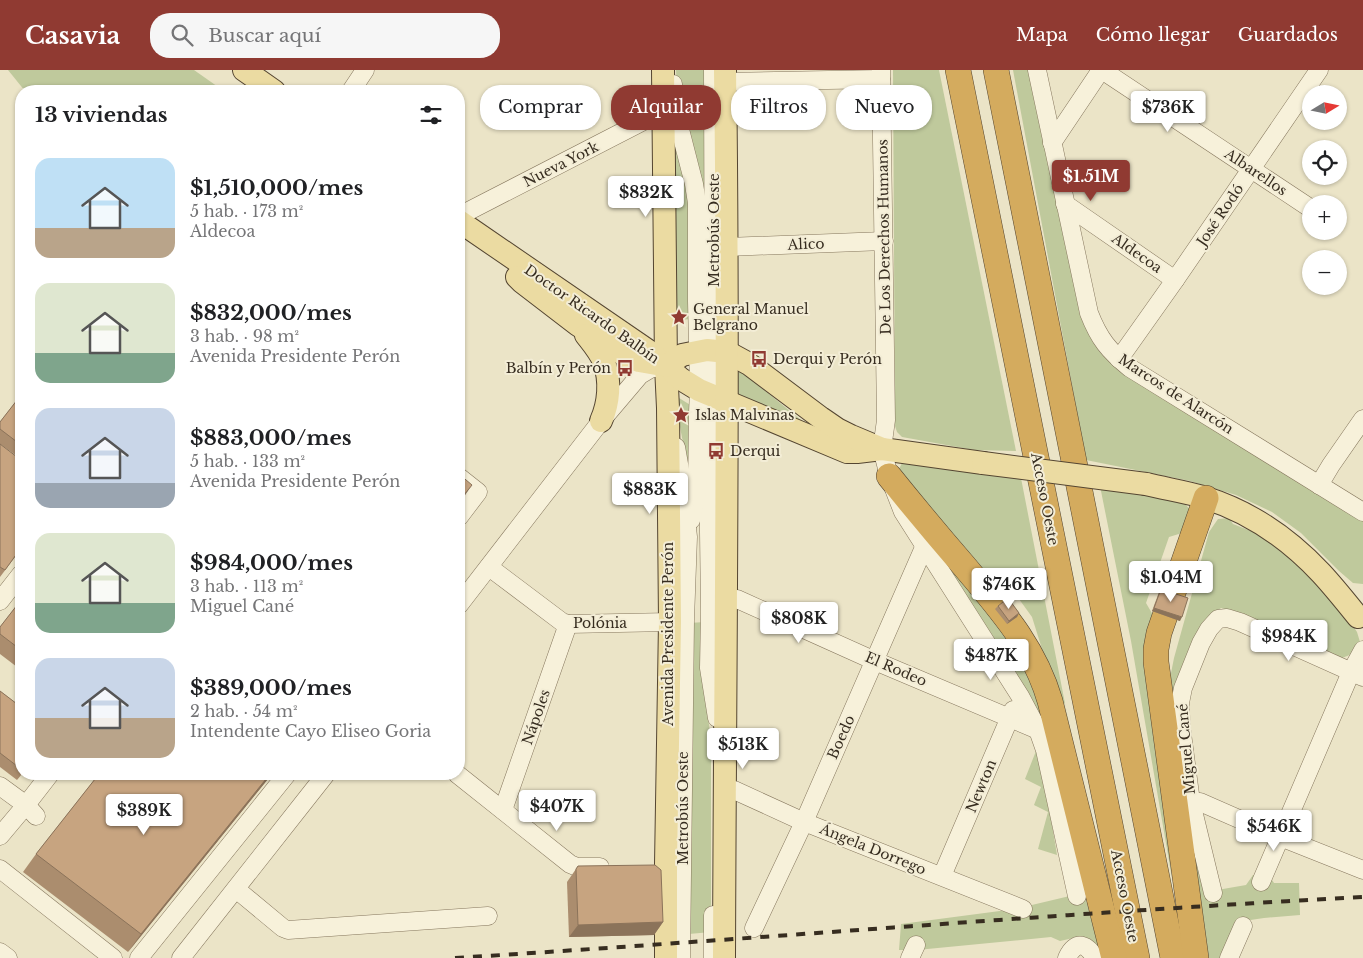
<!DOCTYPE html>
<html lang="es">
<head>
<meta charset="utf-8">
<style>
  body { margin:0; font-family:"Libre Baskerville",serif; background:#f6f6f6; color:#202124; height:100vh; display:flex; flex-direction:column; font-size:19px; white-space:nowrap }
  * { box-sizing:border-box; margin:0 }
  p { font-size:16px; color:#757577 }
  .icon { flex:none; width:28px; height:28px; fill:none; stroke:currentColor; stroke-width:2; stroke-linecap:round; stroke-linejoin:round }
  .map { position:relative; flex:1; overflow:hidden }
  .side { position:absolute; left:15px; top:15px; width:450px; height:695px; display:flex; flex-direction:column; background:#fff; border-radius:20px; box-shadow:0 1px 4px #0004 }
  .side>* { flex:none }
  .banner { position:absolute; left:480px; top:15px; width:475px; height:45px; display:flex; gap:10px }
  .needle { width:32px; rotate:80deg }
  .tools { position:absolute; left:1302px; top:15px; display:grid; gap:10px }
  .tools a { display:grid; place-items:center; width:45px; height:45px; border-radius:50%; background:#fff; box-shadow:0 1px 4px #0004; font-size:25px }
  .price { position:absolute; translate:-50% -42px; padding:0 11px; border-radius:5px; background:#fff; color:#222; font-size:16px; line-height:32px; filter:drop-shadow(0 1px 2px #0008) }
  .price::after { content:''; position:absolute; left:50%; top:30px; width:15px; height:11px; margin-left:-8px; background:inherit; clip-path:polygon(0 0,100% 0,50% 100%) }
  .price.selected { background:#903a32; color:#fff }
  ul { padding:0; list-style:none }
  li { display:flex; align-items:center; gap:15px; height:125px; padding:0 20px }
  li span { display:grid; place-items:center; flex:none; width:140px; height:100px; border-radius:15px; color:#555 }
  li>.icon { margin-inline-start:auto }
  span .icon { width:60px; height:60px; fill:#fffc; stroke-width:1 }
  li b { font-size:21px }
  h2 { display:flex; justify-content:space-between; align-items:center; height:60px; padding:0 20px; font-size:21px }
  .chip { padding:0 18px; border-radius:20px; background:#fff; box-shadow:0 1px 4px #0004; font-size:18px; line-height:45px }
  .chip.selected { background:#903a32; color:#fff }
  header { display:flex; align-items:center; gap:30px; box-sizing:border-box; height:70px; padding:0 25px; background:#903a32; color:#fff }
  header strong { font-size:24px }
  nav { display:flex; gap:28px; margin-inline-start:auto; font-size:18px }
  .search { width:350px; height:45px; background:#f6f6f6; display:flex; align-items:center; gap:12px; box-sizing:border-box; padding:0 18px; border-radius:20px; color:#757577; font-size:19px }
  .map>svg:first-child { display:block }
  .green { fill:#bfc99c }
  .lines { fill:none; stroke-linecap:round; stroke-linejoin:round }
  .minor-casing { stroke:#86775e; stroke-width:19 }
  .major-casing { stroke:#544531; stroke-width:24 }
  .highway-casing { stroke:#544531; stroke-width:26 }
  .minor { stroke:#f7f1da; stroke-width:18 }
  .major { stroke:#ebdba2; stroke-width:22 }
  .highway { stroke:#d4ab5e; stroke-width:25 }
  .rail { stroke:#372d20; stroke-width:4; stroke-dasharray:9 9; stroke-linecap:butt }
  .major-bridge-casing { stroke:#544531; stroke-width:24; stroke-linecap:butt }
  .major-bridge { stroke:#ebdba2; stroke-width:22 }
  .wall { fill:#ab8d6e }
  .shaded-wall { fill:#8b735a }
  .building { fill:#c7a480; stroke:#8b735a }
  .labels { text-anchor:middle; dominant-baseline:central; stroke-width:4; stroke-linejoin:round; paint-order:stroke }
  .street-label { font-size:14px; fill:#372d20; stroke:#f3edd6 }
  .poi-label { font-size:14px; fill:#372d20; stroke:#f3edd6; text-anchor:start }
</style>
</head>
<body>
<header>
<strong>Casavia</strong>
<div class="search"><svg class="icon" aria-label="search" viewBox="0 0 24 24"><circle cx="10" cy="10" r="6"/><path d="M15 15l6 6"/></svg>Buscar aquí</div>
<nav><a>Mapa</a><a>Cómo llegar</a><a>Guardados</a></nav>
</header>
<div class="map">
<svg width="1363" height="888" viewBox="0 0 1363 888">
  <rect width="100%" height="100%" fill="#ebe4c7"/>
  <!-- green -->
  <g class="green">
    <polygon points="8,0 194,0 221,19 220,21 25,21"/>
    <polygon points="676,0 707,0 707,118 698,115 677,20"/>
    <polygon points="893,0 939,0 1016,381 974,380 902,367 897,362 895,356"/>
    <polygon points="1013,0 1032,0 1093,269 1363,447 1363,514 1353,513 1339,501 1301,463 1272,442 1236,425 1190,411 1086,390"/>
    <polygon points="669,33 694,159 692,249 677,250"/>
    <polygon points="736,300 742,302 801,350 799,351 737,324"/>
    <polygon points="679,328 692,336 692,418 678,347"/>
    <polygon points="902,393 982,402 1020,403 1103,828 1102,830 1065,634 1057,627 1032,547 1019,529 1005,528 1005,517 994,503 976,497 898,401"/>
    <polygon points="1100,416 1182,430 1191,441 1182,463 1169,467 1146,533 1153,545 1146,583 1172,808 1131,571"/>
    <path d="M1229,448L1233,454L1256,463L1281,480L1313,508L1341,538L1357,562L1360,572C1352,584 1350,587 1335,589L1235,542L1221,538L1214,544L1174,634L1170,608L1174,588L1209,462L1218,449Z"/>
    <polygon points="922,463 984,535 1032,607 1055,683 1033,634 1003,581"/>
    <polygon points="705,552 705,624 711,670 711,862 689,864 689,553"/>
    <polygon points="1036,681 1050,742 1057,785 1038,779 1048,742 1034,735 1041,717 1025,709"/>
    <polygon points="1185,743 1204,819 1223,819 1246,815 1253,805 1270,807 1274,813 1299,813 1300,845 1264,848 1237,852 1222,888 1204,888"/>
    <polygon points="1074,825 1085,827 1102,884 1094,874 1082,866 1060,871 1051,867 917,880 899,880 901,854 1015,839"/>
  </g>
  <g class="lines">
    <!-- minor casing -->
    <g class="minor-casing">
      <g id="minor">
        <polyline points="713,0 714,326 708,382 710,542 709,598 717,648"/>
        <polyline points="881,0 886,350 882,379 889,406 903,442 1020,626 1038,660 1045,680 1077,826"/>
        <path d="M1037,0L1089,243C1099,269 1109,281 1130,298L1363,442"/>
        <polyline points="1102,0 1310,138"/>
        <polyline points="725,12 881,9"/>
        <polyline points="673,14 674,36 694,114 697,133 697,231 699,320 698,343 697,422 691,450"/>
        <polyline points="351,21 365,0"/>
        <polyline points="1052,73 1101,0"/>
        <polyline points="1065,134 1175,210"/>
        <polyline points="459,146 663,41"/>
        <polyline points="727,177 884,171"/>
        <polyline points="1119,289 1175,210 1319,0"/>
        <polyline points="676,377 682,411 688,467 685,550 681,888"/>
        <polyline points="459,407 478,422 459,447"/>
        <polyline points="1319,415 1331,395 1363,349"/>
        <polyline points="489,497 562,552 568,554 670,552 681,551"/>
        <polyline points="726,530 737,529 875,591 1038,660"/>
        <polyline points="0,531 21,504"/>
        <polyline points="459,535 601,351 640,305 650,299 665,296"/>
        <polyline points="457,704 570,794 577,797 600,797"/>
        <polyline points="0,716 26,735 36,746"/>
        <polyline points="724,718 734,720 804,752 1023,839"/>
        <polyline points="1191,732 1200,732 1280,767 1363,800"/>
        <polyline points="503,740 568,554"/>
        <polyline points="0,766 26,735 50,704"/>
        <polyline points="0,799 113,888"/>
        <polyline points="942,806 1013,640"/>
        <polyline points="1261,812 1351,602 1363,580"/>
        <polyline points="236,819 283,858 288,860 488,846"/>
        <polyline points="1213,823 1191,732 1181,656 1180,633 1183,618 1201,573 1209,559 1218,549 1227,548 1240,552 1363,607"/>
        <polyline points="754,858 804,752 925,475"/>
        <polyline points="0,882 8,888"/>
        <polyline points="139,888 287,704"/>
        <polyline points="181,888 326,704"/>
        <polyline points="713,888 713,845"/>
        <polyline points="910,888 916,875"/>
        <path d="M1067,888C1075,871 1086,872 1095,888"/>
        <polyline points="1229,888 1243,856"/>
      </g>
    </g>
    <!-- major casing -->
    <g class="major-casing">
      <g id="major">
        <polyline points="244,0 274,21"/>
        <polyline points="663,0 666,296 668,338 670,552 666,795 666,888"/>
        <polyline points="459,151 650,282 681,309 699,320 847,382 857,382 882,379"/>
        <polyline points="517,207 522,212 578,255 629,288 639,291 662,295"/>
        <path d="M586,265C593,274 600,282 604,292C611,311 609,333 601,351"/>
        <polyline points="666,296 682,285 707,280 727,282 749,294 821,348 837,359 851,366 882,379 983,393"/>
        <path d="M1146,414C1166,419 1187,422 1206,428C1250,442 1289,469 1321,503C1334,517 1346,532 1358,547"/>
        <path d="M724,888C725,592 729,296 725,0"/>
      </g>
    </g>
    <!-- highway casing -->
    <g class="highway-casing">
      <g id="highway">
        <polyline points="958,0 1137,888"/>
        <polyline points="996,0 1173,888"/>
        <path d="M889,406C914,437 939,467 965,497C1000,539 1034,576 1050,631L1114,888"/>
        <polyline points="1196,888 1156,592 1156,579 1159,563 1206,428"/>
      </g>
    </g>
    <!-- minor -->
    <use href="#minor" class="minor"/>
    <!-- major -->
    <use href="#major" class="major"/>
    <!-- highway -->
    <use href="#highway" class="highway"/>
    <!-- rail -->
    <path class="rail" d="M455,888C757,869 1060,843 1363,827"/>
    <!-- major-bridge casing -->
    <g class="major-bridge-casing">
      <polyline id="major-bridge" points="983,393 1146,414"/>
    </g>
    <!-- major-bridge -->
    <use href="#major-bridge" class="major-bridge"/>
  </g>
  <!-- wall -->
  <g class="wall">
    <polygon points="21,325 21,389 0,374 0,352"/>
    <polygon points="0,374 21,390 21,479 0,507"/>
    <polygon points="1161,519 1180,551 1152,541 1159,522"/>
    <polygon points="21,530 21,600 0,584 0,557"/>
    <polygon points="998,536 1019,543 1017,547 1007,554 995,539"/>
    <polygon points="0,621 21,637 22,704 17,710 0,697"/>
    <polygon points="99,704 272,704 128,882 23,802 36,784"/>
    <polygon points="578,796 663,852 654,865 569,867 567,812"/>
  </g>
  <!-- shaded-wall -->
  <g class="shaded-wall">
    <polygon points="472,415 459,434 459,431"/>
    <polygon points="1154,538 1182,547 1180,551 1152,541"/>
    <polygon points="1019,543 1017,547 1007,554 1009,551"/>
    <polygon points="270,704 272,704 128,882 141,864"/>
    <polygon points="663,852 654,865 569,867 578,855"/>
  </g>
  <!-- building -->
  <g class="building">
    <polygon points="21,325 21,375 0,359 0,352"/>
    <polygon points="0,374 21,390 21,478 5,500 0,497"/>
    <polygon points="459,404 472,415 459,431"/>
    <polygon points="1161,519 1188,528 1182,547 1154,538"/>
    <polygon points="1008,528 1019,543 1009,551 998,536"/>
    <polygon points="21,530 21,580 0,564 0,557"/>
    <polygon points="0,621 21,637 21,699 0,683"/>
    <polygon points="99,704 270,704 141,864 36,784"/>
    <polygon points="655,795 661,800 663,852 578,855 576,799 578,796"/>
  </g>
  <!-- icons -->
  <defs>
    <g id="sight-bare" transform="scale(1.35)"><path d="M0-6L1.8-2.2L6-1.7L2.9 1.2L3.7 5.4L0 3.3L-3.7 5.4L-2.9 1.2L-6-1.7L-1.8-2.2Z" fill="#903a32" stroke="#f3edd6" stroke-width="2.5" paint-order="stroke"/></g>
    <g id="bus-bare" transform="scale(1.35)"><path d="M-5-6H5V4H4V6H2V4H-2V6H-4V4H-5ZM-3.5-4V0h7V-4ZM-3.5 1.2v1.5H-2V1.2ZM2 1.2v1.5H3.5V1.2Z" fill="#903a32" stroke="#f3edd6" stroke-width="2.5" paint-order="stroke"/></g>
  </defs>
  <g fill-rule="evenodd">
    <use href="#sight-bare" x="679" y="247"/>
    <use href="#bus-bare" x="759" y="289"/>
    <use href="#bus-bare" x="625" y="298"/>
    <use href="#sight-bare" x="681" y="345"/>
    <use href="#bus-bare" x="716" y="381"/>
  </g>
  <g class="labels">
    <!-- street labels -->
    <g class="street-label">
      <text transform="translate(561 94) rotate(-27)">Nueva York</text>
      <text transform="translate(1256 102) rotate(34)">Albarellos</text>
      <text transform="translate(1220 145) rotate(-56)">José Rodó</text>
      <text transform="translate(714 160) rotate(-90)">Metrobús Oeste</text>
      <text transform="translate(884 167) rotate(-91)">De Los Derechos Humanos</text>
      <text transform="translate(806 174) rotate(-2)">Alico</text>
      <text transform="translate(1137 183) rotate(35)">Aldecoa</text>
      <text transform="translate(592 244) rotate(35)">Doctor Ricardo Balbín</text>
      <text transform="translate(1176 324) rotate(33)">Marcos de Alarcón</text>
      <text transform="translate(1045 429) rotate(79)">Acceso Oeste</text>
      <text x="600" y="553">Polónia</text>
      <text transform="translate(668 564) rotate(-90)">Avenida Presidente Perón</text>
      <text transform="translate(896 599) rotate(23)">El Rodeo</text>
      <text transform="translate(536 647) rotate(-71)">Nápoles</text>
      <text transform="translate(841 667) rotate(-66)">Boedo</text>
      <text transform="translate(1186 679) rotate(-95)">Miguel Cané</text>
      <text transform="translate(981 716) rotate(-67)">Newton</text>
      <text transform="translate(683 738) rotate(-90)">Metrobús Oeste</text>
      <text transform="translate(873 779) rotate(22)">Ángela Dorrego</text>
      <text transform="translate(1125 826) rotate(79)">Acceso Oeste</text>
    </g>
    <!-- poi labels -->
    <g class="poi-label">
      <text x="693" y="239">General Manuel<tspan x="693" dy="16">Belgrano</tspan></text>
      <text x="773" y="289">Derqui y Perón</text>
      <text x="611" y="298" text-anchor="end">Balbín y Perón</text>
      <text x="695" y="345">Islas Malvinas</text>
      <text x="730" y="381">Derqui</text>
    </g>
  </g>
</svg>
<div class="tools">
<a><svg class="needle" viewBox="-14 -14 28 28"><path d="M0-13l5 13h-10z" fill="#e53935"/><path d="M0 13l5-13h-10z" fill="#757577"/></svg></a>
<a><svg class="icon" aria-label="locate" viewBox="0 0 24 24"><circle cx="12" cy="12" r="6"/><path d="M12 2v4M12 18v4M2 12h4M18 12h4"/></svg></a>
<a>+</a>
<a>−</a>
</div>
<b class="price" style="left:1168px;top:63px">$736K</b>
<b class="price selected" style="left:1091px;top:132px">$1.51M</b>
<b class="price" style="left:646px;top:148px">$832K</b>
<b class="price" style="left:650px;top:445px">$883K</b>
<b class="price" style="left:1171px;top:533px">$1.04M</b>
<b class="price" style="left:1009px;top:540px">$746K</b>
<b class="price" style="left:799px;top:574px">$808K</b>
<b class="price" style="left:1289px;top:592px">$984K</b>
<b class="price" style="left:991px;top:611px">$487K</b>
<b class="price" style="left:743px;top:700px">$513K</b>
<b class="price" style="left:557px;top:762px">$407K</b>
<b class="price" style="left:144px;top:766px">$389K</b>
<b class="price" style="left:1274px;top:782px">$546K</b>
<div class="banner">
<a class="chip">Comprar</a>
<a class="chip selected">Alquilar</a>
<a class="chip">Filtros</a>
<a class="chip">Nuevo</a>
</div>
<section class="side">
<h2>13 viviendas<svg class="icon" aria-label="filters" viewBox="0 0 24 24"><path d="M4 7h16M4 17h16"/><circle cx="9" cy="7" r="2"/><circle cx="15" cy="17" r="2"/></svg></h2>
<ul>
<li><span style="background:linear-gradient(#bfe0f5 70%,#b9a48a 0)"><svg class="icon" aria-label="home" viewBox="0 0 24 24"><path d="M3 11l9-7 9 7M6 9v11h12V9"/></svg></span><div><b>$1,510,000/mes</b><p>5 hab. · 173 m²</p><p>Aldecoa</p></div></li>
<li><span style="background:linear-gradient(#dfe7d0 70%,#7fa58c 0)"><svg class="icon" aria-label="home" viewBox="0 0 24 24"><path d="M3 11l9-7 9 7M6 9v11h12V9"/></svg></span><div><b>$832,000/mes</b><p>3 hab. · 98 m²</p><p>Avenida Presidente Perón</p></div></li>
<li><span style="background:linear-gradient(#c9d6e8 75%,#9aa5b1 0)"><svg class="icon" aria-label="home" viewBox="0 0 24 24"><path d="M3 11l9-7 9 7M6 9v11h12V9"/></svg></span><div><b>$883,000/mes</b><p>5 hab. · 133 m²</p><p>Avenida Presidente Perón</p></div></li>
<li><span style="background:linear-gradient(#dfe7d0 70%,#7fa58c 0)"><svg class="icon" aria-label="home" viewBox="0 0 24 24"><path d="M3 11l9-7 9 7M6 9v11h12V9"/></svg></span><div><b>$984,000/mes</b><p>3 hab. · 113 m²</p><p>Miguel Cané</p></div></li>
<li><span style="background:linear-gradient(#c9d6e8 60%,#b9a48a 0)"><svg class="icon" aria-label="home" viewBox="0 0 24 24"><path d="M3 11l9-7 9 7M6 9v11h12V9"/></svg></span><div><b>$389,000/mes</b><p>2 hab. · 54 m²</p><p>Intendente Cayo Eliseo Goria</p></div></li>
</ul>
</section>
</div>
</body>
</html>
